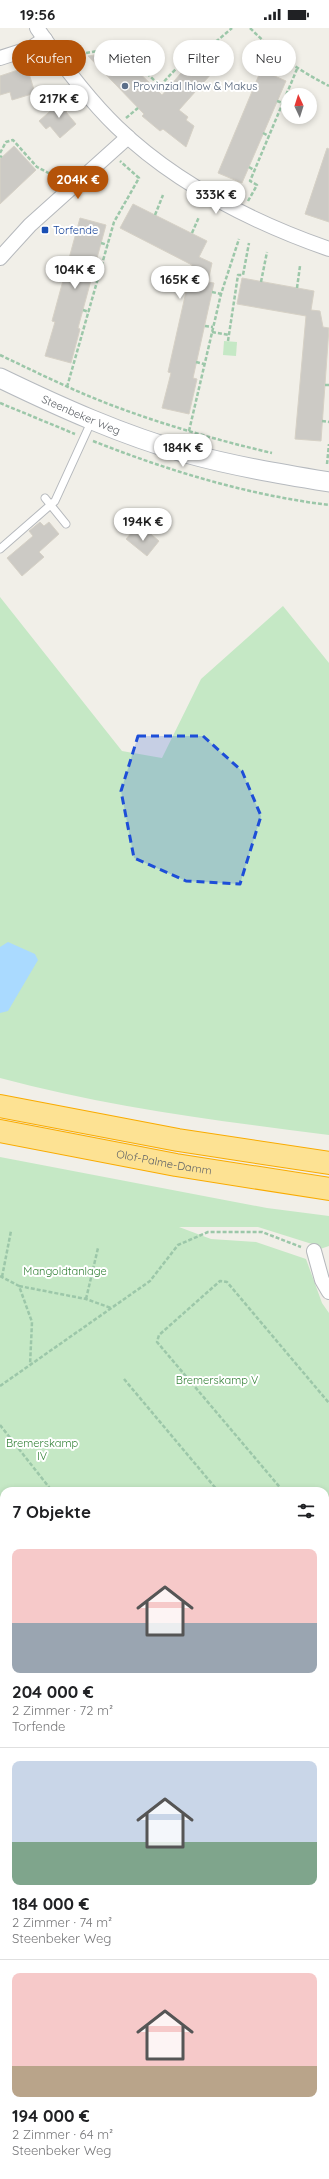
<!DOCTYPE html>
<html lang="de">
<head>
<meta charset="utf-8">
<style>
  body { margin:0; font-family:Quicksand,sans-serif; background:#f2f2f2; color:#202124; height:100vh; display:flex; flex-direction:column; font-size:15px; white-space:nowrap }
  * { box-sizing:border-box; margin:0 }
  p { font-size:13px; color:#757577 }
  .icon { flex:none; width:22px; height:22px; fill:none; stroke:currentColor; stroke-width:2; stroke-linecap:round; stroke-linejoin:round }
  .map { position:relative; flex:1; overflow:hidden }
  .panel { position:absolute; left:0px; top:1459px; width:329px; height:692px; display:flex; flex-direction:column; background:#fff; border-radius:12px 12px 0 0; box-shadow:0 2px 6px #0003 }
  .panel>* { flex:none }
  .hud { position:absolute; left:12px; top:12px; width:305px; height:36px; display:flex; gap:8px }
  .needle { width:26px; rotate:356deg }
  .fabs { position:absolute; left:281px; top:60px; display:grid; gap:8px }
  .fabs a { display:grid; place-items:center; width:36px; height:36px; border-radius:50%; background:#fff; box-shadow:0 2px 6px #0003; font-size:20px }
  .price { position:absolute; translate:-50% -34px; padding:0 9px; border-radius:14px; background:#fff; color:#222; font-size:13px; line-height:26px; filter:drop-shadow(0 1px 2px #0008) }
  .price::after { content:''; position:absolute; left:50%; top:24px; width:12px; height:9px; margin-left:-6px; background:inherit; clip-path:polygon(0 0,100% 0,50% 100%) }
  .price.active { background:#b45309; color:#fff }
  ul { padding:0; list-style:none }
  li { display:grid; align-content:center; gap:8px; height:212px; padding:0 12px }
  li+li { border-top:1px solid #e0e0e0 }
  li span { display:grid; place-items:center; height:124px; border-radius:8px; color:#555 }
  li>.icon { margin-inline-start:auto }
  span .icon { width:72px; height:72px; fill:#fffc; stroke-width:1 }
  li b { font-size:17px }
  h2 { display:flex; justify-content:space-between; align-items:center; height:48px; padding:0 12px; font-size:17px }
  .chip { padding:0 14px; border-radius:18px; background:#fff; box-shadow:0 2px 6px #0003; font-size:14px; line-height:36px }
  .chip.active { background:#b45309; color:#fff }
  .status { display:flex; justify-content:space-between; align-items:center; height:28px; padding:0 20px; background:#fff; direction:ltr }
  .status svg { height:11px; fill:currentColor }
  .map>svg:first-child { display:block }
  .education { fill:#e1ded6 }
  .green { fill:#c5e8c5 }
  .water { fill:#aadaff }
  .building { fill:#cccac5; stroke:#d6d1c6 }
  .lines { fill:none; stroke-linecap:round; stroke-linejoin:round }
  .lane-casing { stroke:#b5b8bc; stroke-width:9 }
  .street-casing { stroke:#b5b8bc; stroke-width:16 }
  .secondary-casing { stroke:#b6babf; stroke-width:21 }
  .highway-casing { stroke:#f9ab00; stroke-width:24 }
  .path { stroke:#9cc7a9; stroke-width:2.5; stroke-dasharray:4 2; stroke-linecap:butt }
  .lane { stroke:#fff; stroke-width:7 }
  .street { stroke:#fff; stroke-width:14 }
  .secondary { stroke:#fff; stroke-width:19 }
  .highway { stroke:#fde293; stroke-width:22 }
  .marked { fill:#1d4ed8; fill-opacity:0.2; stroke:#1d4ed8; stroke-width:3; stroke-dasharray:8 5; stroke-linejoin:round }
  .service-dot { fill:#5c6f8a; stroke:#fff; stroke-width:1.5 }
  .transit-dot { fill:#1a4fb4; stroke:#fff; stroke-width:1.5 }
  .labels { text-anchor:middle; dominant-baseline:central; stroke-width:4; stroke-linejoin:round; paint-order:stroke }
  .service-label { font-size:11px; fill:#4e5e75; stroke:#fff; text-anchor:start }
  .transit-label { font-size:11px; fill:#164399; stroke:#fff; text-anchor:start }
  .street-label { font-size:11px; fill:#5f6368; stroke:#fff }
  .park-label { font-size:11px; fill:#348238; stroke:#fff }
</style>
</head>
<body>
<div class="status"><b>19:56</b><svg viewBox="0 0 49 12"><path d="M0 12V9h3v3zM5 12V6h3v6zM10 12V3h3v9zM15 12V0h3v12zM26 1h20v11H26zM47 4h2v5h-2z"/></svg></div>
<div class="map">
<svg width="329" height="2151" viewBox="0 0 329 2151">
  <rect width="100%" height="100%" fill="#f1efe8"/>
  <!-- education -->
  <polygon class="education" points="4,1860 4,2100 0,2095 0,1863"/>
  <!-- green -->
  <g class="green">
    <polygon points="224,313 237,314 236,328 223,327"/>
    <path d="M0,569L122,723L162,730L201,651L283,578L329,635V1107C219,1093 107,1079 0,1050Z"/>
    <polygon points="0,1129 267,1180 329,1188 329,1218 314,1223 312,1216 258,1199 179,1199 211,1211 256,1214 306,1231 322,1275 329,1285 329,1829 325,1825 325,1463 4,1463 4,1507 0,1502"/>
    <polygon points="0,1598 4,1603 4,1802 0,1806"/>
    <polygon points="0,2095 4,2100 4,2147 269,2147 272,2151 0,2151"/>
  </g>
  <!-- water -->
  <polygon class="water" points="8,914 35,926 38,932 8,983 0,985 0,919"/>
  <!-- building -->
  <g class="building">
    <polygon points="113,24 118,29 121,27 162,67 194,30 212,45 179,82 188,89 186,92 194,98 186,119 163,101 160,103 142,88 144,86 88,28"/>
    <polygon points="27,39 35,65 12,72 10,64 0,67 0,48"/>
    <polygon points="261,42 286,53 242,155 218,145"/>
    <polygon points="65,70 72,78 66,84 76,96 60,110 50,98 46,101 39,93"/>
    <polygon points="14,118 36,142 0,176 0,131"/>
    <polygon points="327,120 329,121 329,194 305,186"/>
    <polygon points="133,176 207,213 199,229 212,235 208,254 214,255 193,350 197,351 189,386 162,380 171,345 168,344 192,237 120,200"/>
    <polygon points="80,190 106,197 78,300 80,301 71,335 45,328 55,294 52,293"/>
    <polygon points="242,250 314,263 311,282 320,283 323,299 329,300 321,413 295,411 306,288 237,276"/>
    <polygon points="40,494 44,498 49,494 59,506 39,524 44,529 22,548 7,530 33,508 29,503"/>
    <polygon points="145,501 159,513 147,528 126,511 133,503 140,508"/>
  </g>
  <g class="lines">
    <!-- lane casing -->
    <g class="lane-casing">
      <g id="lane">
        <polyline points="45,470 66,496"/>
        <polyline points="0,521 55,473 92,392"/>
      </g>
    </g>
    <!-- street casing -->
    <g class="street-casing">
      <g id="street">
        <path d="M37,0C61,35 87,70 117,99C176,156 252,194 329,221"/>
        <polyline points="0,30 31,20 45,11"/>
        <polyline points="0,230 30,197 128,109"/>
        <polyline points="314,1223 322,1252 329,1264"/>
      </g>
    </g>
    <!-- secondary casing -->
    <g class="secondary-casing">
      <g id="secondary">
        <path id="s1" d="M0,350C60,379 122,407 186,425C233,438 281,446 329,454"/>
        <polyline points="0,1525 4,1530"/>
        <polyline points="0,1840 4,1836"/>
      </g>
    </g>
    <!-- highway casing -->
    <g class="highway-casing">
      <g id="highway">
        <polyline points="0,1078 178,1112 329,1135"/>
        <path id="s2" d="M0,1103L176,1137L329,1161"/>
      </g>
    </g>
    <!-- path -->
    <g class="path">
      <path d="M250,0C278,28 295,40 329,58"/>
      <polyline points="75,29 80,26 120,19 160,58"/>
      <polyline points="156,62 188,28 218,12 232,0"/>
      <polyline points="277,73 283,75"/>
      <polyline points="126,90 138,80"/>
      <polyline points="263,105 269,108"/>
      <polyline points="0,125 6,114 13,112 37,139 60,151"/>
      <polyline points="0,128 2,129"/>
      <polyline points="249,139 254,142"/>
      <polyline points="248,173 257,157 250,153 297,41"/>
      <polyline points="155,187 163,167"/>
      <polyline points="192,205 199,189"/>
      <polyline points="101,215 108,217"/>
      <polyline points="92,249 98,251"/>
      <polyline points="261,254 267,224"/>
      <polyline points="297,260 300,238"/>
      <polyline points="212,264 221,266"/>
      <polyline points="83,282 89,284"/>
      <polyline points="205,298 213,299"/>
      <polyline points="212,304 229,307"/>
      <polyline points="228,313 238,247 243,247 249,215"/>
      <path d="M0,327C40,346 80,366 122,381C171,399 221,413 272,425"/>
      <polyline points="196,334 204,336"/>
      <polyline points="325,357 329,357"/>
      <polyline points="67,359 114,194 139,150 120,133"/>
      <polyline points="0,375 75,406"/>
      <polyline points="322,393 329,394"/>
      <polyline points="189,403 221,266 239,211"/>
      <path d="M93,413C169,443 248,467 329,477"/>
      <polyline points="327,436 329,416"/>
      <polyline points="0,1248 19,1258 32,1294 30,1337"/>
      <polyline points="2,1249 11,1203"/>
      <polyline points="19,1258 86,1271 111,1280"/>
      <polyline points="86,1271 98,1220"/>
      <polyline points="124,1351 218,1463"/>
      <polyline points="0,1358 150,1253 178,1217 208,1204 262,1204 301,1219"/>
      <polyline points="0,1397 52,1463"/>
      <polyline points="283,1463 157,1314 159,1307 220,1253 227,1254 329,1375"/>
      <polyline points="325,1509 329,1505"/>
      <polyline points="0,1553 4,1558"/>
      <polyline points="325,1602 329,1599"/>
      <polyline points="325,1720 329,1724"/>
      <polyline points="0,1771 4,1776"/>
      <polyline points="0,1815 4,1811"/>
      <polyline points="277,2147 280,2151"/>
    </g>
    <!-- lane -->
    <use href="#lane" class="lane"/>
    <!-- street -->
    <use href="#street" class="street"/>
    <!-- secondary -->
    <use href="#secondary" class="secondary"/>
    <!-- highway -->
    <use href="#highway" class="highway"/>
  </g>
  <!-- marked area -->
  <path class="marked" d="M138,708H203L242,743L261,788L240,856L186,853L134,830L121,763Z"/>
  <!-- markers -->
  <circle class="service-dot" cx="125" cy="58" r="4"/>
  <rect class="transit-dot" x="41" y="198" width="8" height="8" rx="2"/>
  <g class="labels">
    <!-- service labels -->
    <g class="service-label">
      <text x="133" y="58">Provinzial Ihlow &amp; Makus</text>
    </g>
    <!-- transit labels -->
    <g class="transit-label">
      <text x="53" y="202">Torfende</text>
    </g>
    <!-- street labels -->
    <g class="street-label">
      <text stroke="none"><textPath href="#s1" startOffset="89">Steenbeker Weg</textPath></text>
      <text stroke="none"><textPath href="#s2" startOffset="167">Olof-Palme-Damm</textPath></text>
    </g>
    <!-- park labels -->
    <g class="park-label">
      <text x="65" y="1243">Mangoldtanlage</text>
      <text x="217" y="1352">Bremerskamp V</text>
      <text x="42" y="1415">Bremerskamp<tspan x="42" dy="13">IV</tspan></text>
    </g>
  </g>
</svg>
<div class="fabs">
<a><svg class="needle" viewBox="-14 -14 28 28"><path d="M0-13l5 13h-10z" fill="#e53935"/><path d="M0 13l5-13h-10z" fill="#757577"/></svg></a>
</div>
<b class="price" style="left:59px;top:91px">217K €</b>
<b class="price active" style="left:78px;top:172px">204K €</b>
<b class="price" style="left:216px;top:187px">333K €</b>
<b class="price" style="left:75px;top:262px">104K €</b>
<b class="price" style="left:180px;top:272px">165K €</b>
<b class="price" style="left:183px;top:440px">184K €</b>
<b class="price" style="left:143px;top:514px">194K €</b>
<div class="hud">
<a class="chip active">Kaufen</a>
<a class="chip">Mieten</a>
<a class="chip">Filter</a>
<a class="chip">Neu</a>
</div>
<section class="panel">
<h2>7 Objekte<svg class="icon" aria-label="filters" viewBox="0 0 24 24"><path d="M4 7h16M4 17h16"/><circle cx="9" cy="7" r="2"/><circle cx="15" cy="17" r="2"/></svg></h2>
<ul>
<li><span style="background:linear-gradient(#f6c9c9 60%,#9aa5b1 0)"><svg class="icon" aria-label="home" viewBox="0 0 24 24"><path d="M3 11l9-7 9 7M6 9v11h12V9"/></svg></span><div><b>204 000 €</b><p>2 Zimmer · 72 m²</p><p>Torfende</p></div></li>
<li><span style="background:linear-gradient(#c9d6e8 65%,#7fa58c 0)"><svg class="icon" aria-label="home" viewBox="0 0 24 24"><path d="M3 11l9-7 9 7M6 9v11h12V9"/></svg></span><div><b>184 000 €</b><p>2 Zimmer · 74 m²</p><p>Steenbeker Weg</p></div></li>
<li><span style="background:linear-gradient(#f6c9c9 75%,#b9a48a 0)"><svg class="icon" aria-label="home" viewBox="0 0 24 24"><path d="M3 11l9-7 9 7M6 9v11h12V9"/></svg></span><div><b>194 000 €</b><p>2 Zimmer · 64 m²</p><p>Steenbeker Weg</p></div></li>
</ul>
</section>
</div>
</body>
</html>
